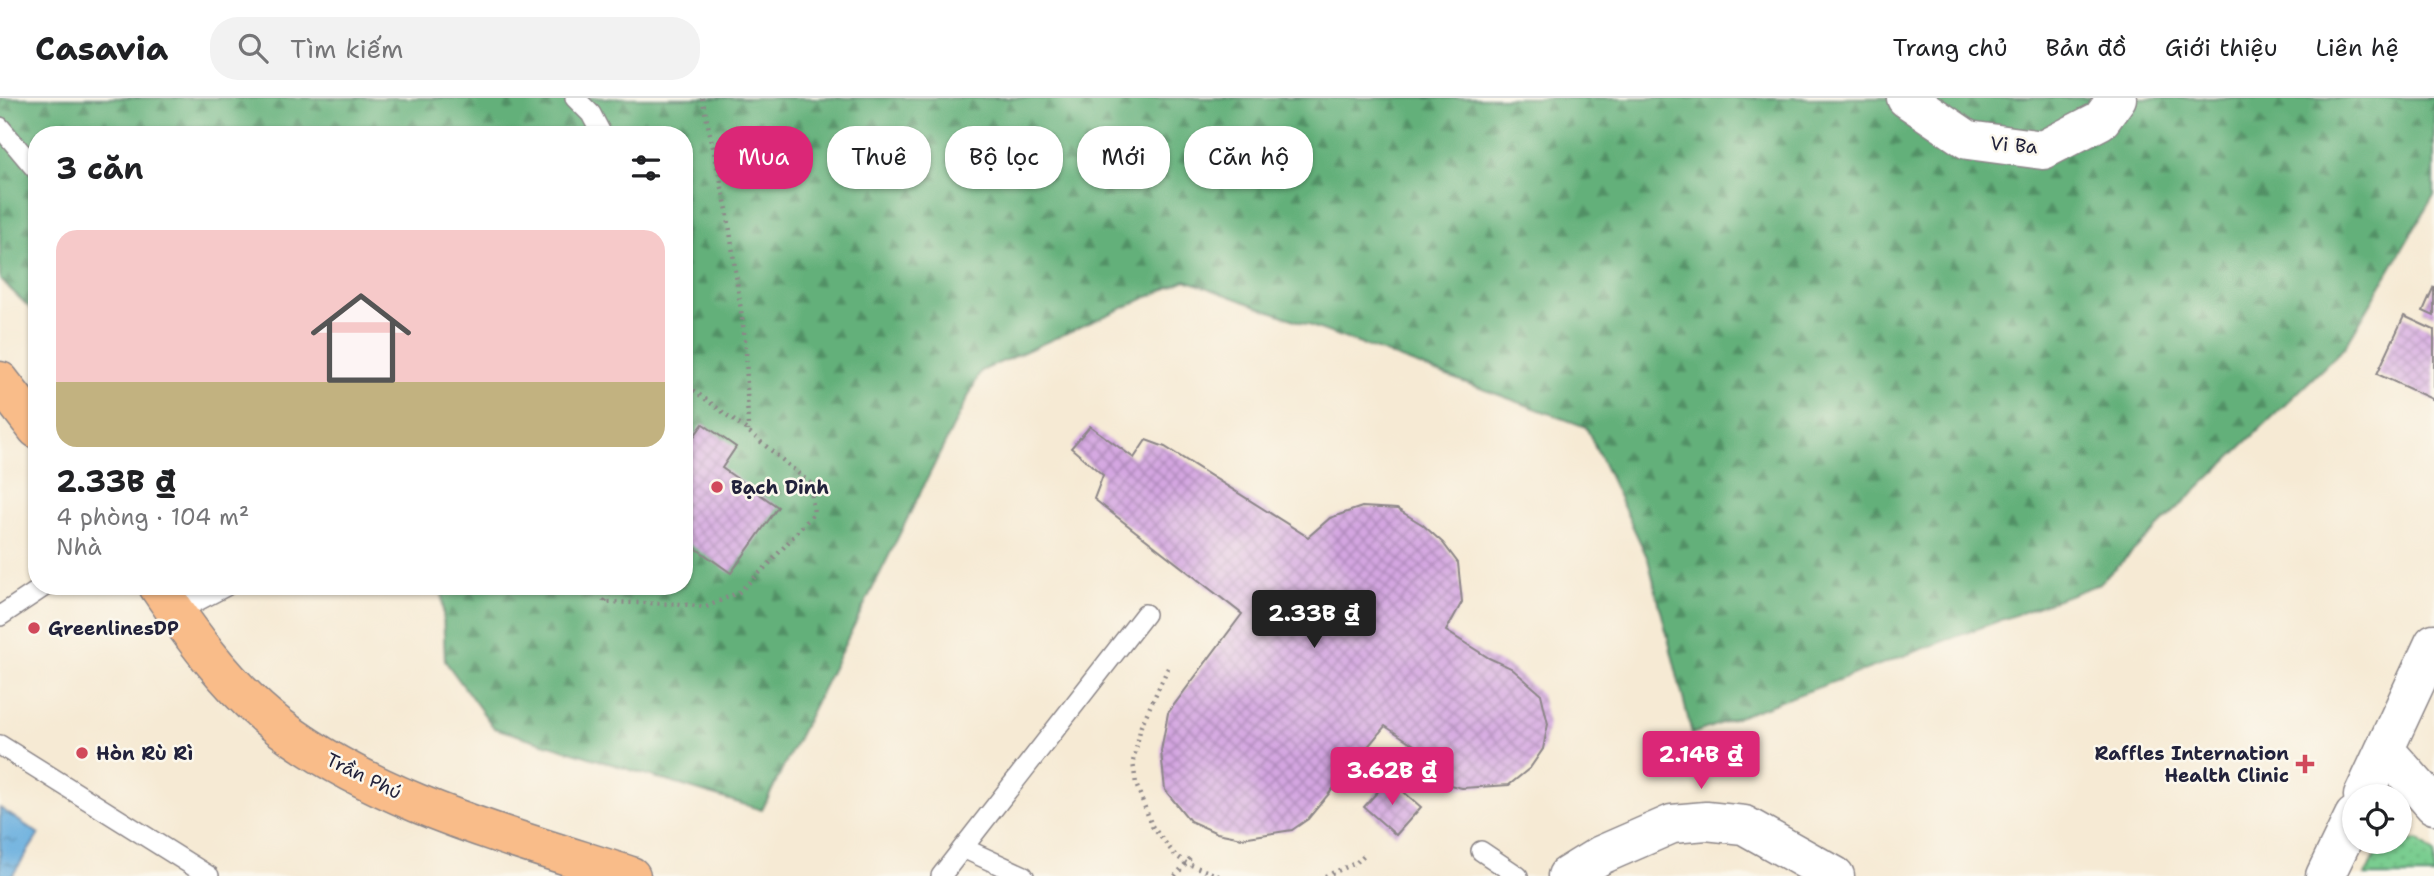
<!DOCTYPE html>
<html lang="vi">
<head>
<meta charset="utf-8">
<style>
  body { margin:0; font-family:"Shantell Sans",sans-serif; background:#f2f2f2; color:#202124; height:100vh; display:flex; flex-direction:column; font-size:26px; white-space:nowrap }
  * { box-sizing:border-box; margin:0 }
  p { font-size:23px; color:#757577 }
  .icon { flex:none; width:38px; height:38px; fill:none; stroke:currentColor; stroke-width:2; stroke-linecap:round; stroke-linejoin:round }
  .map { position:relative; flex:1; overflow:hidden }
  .drawer { position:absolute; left:28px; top:28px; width:665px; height:469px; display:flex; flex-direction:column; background:#fff; border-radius:28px; box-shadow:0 2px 5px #0004 }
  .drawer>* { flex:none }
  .hud { position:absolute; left:714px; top:28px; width:665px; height:63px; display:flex; gap:14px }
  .fabs { position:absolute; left:2342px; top:686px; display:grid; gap:14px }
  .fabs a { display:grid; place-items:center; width:70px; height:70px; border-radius:50%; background:#fff; box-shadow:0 2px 5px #0004; font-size:35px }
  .price { position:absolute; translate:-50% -60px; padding:0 16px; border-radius:7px; background:#db2777; color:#fff; font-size:23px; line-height:46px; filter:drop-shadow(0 2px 4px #0008) }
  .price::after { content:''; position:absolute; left:50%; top:42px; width:21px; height:16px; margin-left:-10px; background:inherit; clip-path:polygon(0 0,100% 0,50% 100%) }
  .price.selected { background:#222; color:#fff }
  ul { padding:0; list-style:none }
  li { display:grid; align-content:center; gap:14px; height:371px; padding:0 28px }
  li+li { border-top:2px solid #e0e0e0 }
  li span { display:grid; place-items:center; height:217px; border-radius:21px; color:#555 }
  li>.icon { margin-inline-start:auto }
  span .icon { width:126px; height:126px; fill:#fffc; stroke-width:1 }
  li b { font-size:30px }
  h2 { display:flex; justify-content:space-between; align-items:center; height:84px; padding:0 28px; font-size:30px }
  .pill { padding:0 24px; border-radius:28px; background:#fff; box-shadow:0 2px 5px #0004; font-size:24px; line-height:63px }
  .pill.selected { background:#db2777; color:#fff }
  header { display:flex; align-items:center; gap:42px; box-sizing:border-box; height:98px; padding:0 35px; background:#fff; border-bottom:2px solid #e0e0e0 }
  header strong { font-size:33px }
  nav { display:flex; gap:38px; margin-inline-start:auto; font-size:24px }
  .search { width:490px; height:63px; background:#f2f2f2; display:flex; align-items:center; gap:18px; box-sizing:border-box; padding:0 24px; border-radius:28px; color:#757577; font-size:26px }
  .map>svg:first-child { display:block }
  .grass { fill:url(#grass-dots); stroke:#4e7866; stroke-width:2 }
  .forest { fill:url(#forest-firs); stroke:#42695a; stroke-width:2 }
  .water { fill:url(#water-ripples); stroke:#44688c; stroke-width:2 }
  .building { fill:url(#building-cross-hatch) }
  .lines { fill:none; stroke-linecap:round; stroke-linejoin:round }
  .service-casing { stroke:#8c8688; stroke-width:22 }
  .minor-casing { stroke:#8c8688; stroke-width:41 }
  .primary-casing { stroke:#8c8688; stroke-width:41 }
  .path { stroke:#8c8688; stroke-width:4.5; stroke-dasharray:2 5; stroke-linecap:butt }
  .service { stroke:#fff; stroke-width:19 }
  .minor { stroke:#fff; stroke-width:38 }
  .primary { stroke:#f9bc89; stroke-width:38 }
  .poi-dot { fill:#d1495b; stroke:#fbf7ec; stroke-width:2.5 }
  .labels { text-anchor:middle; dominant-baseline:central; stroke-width:5; stroke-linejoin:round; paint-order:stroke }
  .street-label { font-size:19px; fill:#22223b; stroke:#fbf7ec }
  .poi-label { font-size:19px; font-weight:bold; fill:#22223b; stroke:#fbf7ec; text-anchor:start }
</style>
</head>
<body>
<header>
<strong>Casavia</strong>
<div class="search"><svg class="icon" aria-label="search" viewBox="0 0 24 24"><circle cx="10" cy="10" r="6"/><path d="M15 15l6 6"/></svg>Tìm kiếm</div>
<nav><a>Trang chủ</a><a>Bản đồ</a><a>Giới thiệu</a><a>Liên hệ</a></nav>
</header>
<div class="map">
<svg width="2434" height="778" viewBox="0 0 2434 778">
  <defs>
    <pattern id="grass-dots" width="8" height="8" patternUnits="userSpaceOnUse" patternTransform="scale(1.75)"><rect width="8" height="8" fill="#7acd90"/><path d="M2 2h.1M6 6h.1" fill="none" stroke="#69b07d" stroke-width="1.8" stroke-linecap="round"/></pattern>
    <pattern id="forest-firs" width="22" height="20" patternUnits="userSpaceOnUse" patternTransform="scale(1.75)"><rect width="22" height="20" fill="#63b07a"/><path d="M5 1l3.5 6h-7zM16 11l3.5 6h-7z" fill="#518f65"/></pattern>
    <pattern id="water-ripples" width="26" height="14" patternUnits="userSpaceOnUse" patternTransform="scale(1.75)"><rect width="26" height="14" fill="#67aede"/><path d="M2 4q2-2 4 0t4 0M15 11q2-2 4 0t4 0" fill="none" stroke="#548db5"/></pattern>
    <pattern id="building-cross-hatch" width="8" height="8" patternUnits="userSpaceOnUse" patternTransform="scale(1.75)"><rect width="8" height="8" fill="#d4a6e1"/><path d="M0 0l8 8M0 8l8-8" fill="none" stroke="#ac87b8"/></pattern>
  </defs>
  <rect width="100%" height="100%" fill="#fbf7ec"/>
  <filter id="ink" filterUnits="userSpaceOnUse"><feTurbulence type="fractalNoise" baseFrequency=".0143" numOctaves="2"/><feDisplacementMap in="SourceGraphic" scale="14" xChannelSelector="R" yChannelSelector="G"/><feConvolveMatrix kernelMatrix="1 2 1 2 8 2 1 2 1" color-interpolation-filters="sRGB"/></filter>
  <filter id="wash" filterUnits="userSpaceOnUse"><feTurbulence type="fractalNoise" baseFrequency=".00686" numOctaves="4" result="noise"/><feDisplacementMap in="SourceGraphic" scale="28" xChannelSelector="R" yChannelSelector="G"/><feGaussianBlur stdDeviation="1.57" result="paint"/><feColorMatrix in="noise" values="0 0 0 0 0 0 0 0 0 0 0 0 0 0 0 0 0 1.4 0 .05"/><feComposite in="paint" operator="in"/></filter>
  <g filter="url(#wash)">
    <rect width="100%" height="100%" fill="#f6ead4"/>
    <!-- grass -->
    <polygon class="grass" points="2418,742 2434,755 2434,778 2365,778 2376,756 2385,745"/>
    <!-- forest -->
    <polygon class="forest" points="0,0 2434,0 2434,97 2345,249 2099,486 1692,636 1648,461 1586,329 1186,182 981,273 762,712 494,630 445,563 442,488 684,488 684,37 37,37 37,217 0,181"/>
    <!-- water -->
    <polygon class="water" points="0,710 39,736 12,778 0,778"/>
    <g id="blocks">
      <!-- building -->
      <g class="building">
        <polygon points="2434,188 2434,218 2423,213"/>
        <polygon points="2404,218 2434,232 2434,302 2377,276"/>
        <polygon points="703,326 736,349 722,370 778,409 731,475 684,442 684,352"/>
        <polygon points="1090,328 1134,360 1146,342 1165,349 1308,439 1330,420 1362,409 1397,411 1423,427 1443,445 1458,465 1462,504 1446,533 1489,560 1511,570 1541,596 1548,626 1543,651 1530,670 1509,687 1462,690 1430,682 1439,663 1385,628 1308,721 1292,732 1242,740 1217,735 1190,723 1165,692 1161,653 1168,615 1242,516 1094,401 1103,377 1071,350"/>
        <polygon points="1389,681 1421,709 1396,737 1364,709"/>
      </g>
    </g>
  </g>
  <g filter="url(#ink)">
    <use href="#blocks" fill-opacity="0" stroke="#8c8688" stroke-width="2"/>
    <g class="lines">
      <!-- service casing -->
      <g class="service-casing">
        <g id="service">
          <polyline points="575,0 591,16 602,37"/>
          <polyline points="0,29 37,73"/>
          <polyline points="176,514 226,488"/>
          <polyline points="0,518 45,488"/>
          <polyline points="0,647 209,778"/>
          <polyline points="963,750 1024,778"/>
          <polyline points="1481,753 1518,778"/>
          <polyline points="941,778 1145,516"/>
        </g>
      </g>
      <!-- minor casing -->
      <g class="minor-casing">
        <g id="minor">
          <polyline points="1906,0 1968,42 2043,52 2101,22 2117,0"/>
          <polyline points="2385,652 2434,707"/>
          <polyline points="2363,698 2434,545"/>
          <polyline points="1567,778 1601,757 1672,726 1706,723 1744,727 1835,778"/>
          <polyline points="2325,778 2354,718"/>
        </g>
      </g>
      <!-- primary casing -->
      <g class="primary-casing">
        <g id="primary">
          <polyline points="0,283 37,331"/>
          <path d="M158,488C190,535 223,582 267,619C366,701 510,739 631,778"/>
        </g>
      </g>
      <!-- path -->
      <g class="path">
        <polyline points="702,0 727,112 746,249 748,333"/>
        <polyline points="600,488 604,504 680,506 706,509 739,494 768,467 814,415 810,385 748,333 684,285"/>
        <polyline points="605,503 614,488"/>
        <polyline points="1168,570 1141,628 1133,664 1136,686 1152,728 1175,757 1186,765 1219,778"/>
        <polyline points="1175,778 1193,757"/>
        <polyline points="1325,778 1356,765 1365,756"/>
      </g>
      <!-- service -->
      <use href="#service" class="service"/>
      <!-- minor -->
      <use href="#minor" class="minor"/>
      <!-- primary -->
      <use href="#primary" class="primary"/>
    </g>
  </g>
  <!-- markers -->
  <g class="poi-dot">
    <circle cx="717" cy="389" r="7"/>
    <circle cx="34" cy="530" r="7"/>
    <circle cx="82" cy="655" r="7"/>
    <path d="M2301.5 655.5h7v7h7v7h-7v7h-7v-7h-7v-7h7z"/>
  </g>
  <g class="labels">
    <!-- street labels -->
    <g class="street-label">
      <text transform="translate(2014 47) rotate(5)">Vi Ba</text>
      <text transform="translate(364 678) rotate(26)">Trần Phú</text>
    </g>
    <!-- poi labels -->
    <g class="poi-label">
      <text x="731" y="389">Bạch Dinh</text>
      <text x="48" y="530">GreenlinesDP</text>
      <text x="96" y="655">Hòn Rù Rì</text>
      <text x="2289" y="655" text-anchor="end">Raffles Internation<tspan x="2289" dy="22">Health Clinic</tspan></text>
    </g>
  </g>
</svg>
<div class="fabs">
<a><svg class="icon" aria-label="locate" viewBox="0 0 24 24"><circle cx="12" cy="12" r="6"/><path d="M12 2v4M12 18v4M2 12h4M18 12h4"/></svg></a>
</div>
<b class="price selected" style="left:1314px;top:552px">2.33B ₫</b>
<b class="price" style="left:1701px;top:693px">2.14B ₫</b>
<b class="price" style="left:1392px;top:709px">3.62B ₫</b>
<div class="hud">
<a class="pill selected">Mua</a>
<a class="pill">Thuê</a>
<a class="pill">Bộ lọc</a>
<a class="pill">Mới</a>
<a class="pill">Căn hộ</a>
</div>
<section class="drawer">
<h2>3 căn<svg class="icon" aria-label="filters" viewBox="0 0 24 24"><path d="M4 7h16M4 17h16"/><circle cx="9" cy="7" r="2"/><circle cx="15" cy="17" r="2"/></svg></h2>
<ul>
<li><span style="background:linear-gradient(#f6c9c9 70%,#c2b280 0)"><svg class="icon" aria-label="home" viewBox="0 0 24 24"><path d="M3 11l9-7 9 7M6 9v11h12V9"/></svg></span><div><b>2.33B ₫</b><p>4 phòng · 104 m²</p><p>Nhà</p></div></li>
</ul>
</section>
</div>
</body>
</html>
